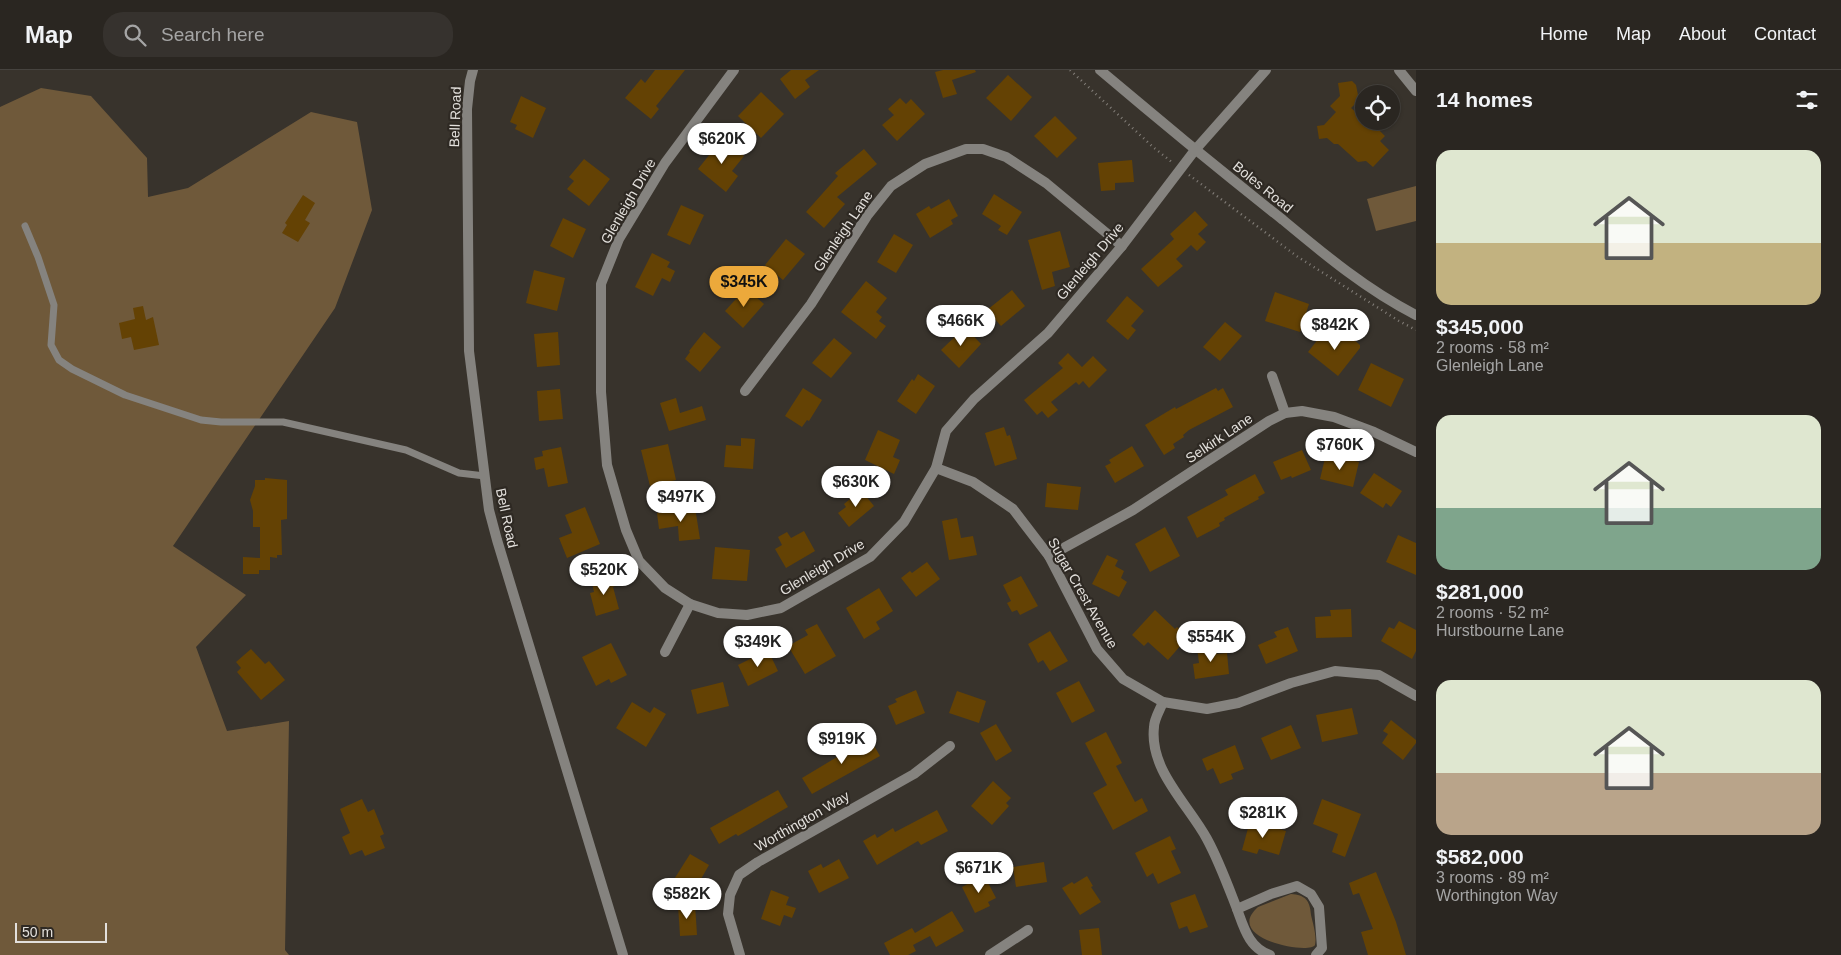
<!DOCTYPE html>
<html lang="en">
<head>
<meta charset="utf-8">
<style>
  body { margin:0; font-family:Arial,sans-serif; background:#36322e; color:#f1f3f6; height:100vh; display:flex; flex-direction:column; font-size:19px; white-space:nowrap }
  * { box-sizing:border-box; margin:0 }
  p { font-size:16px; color:#a5a5a5 }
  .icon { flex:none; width:28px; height:28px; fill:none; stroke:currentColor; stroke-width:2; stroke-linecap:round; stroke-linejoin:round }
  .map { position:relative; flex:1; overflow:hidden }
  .panel { display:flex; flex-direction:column; background:#2a2621; width:425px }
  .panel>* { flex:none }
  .tools { position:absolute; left:1355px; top:15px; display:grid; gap:10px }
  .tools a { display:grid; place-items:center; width:45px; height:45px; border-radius:50%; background:#2a2621; box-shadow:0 1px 4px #0004,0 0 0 1px #46433f; font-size:25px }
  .scale { position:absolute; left:15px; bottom:12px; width:92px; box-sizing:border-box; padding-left:5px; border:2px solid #e3e0dc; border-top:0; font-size:14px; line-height:18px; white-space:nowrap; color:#e3e0dc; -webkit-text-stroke:4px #2e2923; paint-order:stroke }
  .price { position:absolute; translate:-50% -42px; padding:0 11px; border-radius:18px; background:#fff; color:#222; font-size:16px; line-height:32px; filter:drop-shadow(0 1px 2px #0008) }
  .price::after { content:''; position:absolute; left:50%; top:30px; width:15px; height:11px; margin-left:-8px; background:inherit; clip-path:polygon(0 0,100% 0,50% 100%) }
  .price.selected { background:#eca93b; color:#111 }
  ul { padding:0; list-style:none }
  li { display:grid; align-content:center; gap:10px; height:265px; padding:0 20px }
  li span { display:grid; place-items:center; height:155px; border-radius:15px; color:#555 }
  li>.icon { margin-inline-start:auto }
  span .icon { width:90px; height:90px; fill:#fffc; stroke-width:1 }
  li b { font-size:21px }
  h2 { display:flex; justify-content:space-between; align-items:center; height:60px; padding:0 20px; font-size:21px }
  header { display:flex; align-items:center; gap:30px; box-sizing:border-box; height:70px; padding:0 25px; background:#2a2621; border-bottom:1px solid #46433f }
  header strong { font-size:24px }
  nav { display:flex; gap:28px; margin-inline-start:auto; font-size:18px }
  .search { width:350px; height:45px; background:#36322e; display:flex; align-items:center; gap:12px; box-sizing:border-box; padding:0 18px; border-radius:20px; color:#a5a5a5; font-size:19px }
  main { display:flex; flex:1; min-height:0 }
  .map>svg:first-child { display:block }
  .green { fill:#6f593a }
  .building { fill:#644204 }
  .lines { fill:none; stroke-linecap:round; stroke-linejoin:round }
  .path { stroke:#85807b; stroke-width:2.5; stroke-dasharray:1 4; stroke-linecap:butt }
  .service { stroke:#85837f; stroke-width:7 }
  .minor { stroke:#85837f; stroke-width:10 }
  .tertiary { stroke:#85837f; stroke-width:10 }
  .labels { text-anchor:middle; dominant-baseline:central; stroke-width:4.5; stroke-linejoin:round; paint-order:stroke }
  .street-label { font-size:14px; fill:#e3e0dc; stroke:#2e2923 }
</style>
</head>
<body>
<header>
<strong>Map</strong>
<div class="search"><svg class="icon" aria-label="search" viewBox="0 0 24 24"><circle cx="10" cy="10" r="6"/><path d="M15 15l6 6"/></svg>Search here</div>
<nav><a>Home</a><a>Map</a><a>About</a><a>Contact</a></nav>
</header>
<main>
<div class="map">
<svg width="1416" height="885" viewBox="0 0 1416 885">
  <rect width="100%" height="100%" fill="#38332c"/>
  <!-- green -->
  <g class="green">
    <polygon points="41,18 91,26 147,88 148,127 188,118 311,42 357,52 372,140 335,238 173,476 246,525 196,577 227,661 289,651 285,880 289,885 0,885 0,37"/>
    <polygon points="1416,116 1416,151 1376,161 1367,129"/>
    <path d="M1291,824C1305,825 1310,830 1311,845C1313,854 1317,866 1315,875C1310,885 1222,869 1258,837Z"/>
  </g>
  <!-- building -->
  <g class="building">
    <polygon points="655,0 685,0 656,36 659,39 651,49 625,28 641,9 645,13"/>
    <polygon points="791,0 819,0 805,10 810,17 795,29 780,9"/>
    <polygon points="943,0 975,0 976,2 952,10 957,24 943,28 935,2"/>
    <polygon points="1008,5 1032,27 1011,51 986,28"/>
    <polygon points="1352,11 1356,15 1359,30 1351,38 1364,49 1364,51 1370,51 1385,66 1380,71 1389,80 1373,97 1366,91 1358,92 1338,74 1334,74 1327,68 1319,69 1317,56 1324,55 1336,42 1330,36 1340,26 1338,13"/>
    <polygon points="761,22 784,44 761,68 738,46"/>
    <polygon points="521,26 546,38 533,68 515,59 517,55 510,52"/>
    <polygon points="900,28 906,34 911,29 925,44 897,71 882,55 894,45 888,39"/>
    <polygon points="1055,46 1077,68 1057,88 1034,66"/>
    <polygon points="722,69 744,86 732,101 738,106 726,122 698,99"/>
    <polygon points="864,79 877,94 837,127 845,134 824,158 806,142 838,106 835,103"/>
    <polygon points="584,89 610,109 589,136 567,119 574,111 569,107"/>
    <polygon points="1132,90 1134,112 1115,113 1115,120 1101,121 1098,93"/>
    <polygon points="994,124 1022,142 1007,165 998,160 1001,156 982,144"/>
    <polygon points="303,125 315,133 305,150 310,153 298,172 282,163 287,155 285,153"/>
    <polygon points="949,129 958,146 951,150 953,154 930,168 916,144 929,136 931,139"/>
    <polygon points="681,135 704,145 690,175 667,165"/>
    <polygon points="1195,141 1208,155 1198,164 1206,172 1197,181 1191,175 1176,189 1183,196 1158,217 1141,199 1174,169 1170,164"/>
    <polygon points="563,148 586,159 573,188 550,176"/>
    <polygon points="1060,161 1070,197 1052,202 1055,216 1042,220 1028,170"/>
    <polygon points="894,164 913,175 896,203 877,192"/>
    <polygon points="786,169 805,184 783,210 765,195"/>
    <polygon points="652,183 670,192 667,197 675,201 670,212 662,208 653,226 635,217"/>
    <polygon points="534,200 565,208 557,241 526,233"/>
    <polygon points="866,211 887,228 876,242 882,247 879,251 886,256 876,269 841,242"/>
    <polygon points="746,218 764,234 743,258 725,241"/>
    <polygon points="1012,220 1025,236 1001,256 987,240"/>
    <polygon points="1275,222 1309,234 1300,262 1265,251"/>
    <polygon points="1127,226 1144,241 1131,256 1136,260 1128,270 1106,251"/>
    <polygon points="143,236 146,250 153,247 159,275 134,280 131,267 122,269 119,253 135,249 133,238"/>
    <polygon points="1225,252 1242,266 1220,291 1203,277"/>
    <polygon points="965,257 981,274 959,298 941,280"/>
    <polygon points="1326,259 1342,270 1347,264 1360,275 1360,278 1338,306 1308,282"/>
    <polygon points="558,262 560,295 537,297 534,264"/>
    <polygon points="704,262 721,277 700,302 685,289 690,282 689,281"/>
    <polygon points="834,268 852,283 831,308 812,293"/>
    <polygon points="1068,283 1082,297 1093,286 1107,300 1089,318 1083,311 1079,315 1076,312 1051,332 1058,340 1048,348 1042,341 1037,345 1024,330 1063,298 1058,293"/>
    <polygon points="1371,293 1404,309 1391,337 1358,320"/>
    <polygon points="918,304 935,316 916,344 897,331 912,309 914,311"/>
    <polygon points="803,318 822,330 809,351 807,350 802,357 785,346"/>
    <polygon points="1216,318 1218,321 1223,318 1233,337 1189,360 1183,365 1184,367 1173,374 1175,378 1164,385 1145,355 1175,337 1176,339"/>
    <polygon points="560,319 563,349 539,351 537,321"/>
    <polygon points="676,328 680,343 702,336 706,350 669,361 660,333"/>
    <polygon points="1004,357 1007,366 1010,365 1017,389 995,396 985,363"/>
    <polygon points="878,360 900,370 893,387 900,390 894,404 865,390"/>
    <polygon points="741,368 755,369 753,399 724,397 726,375 741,376"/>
    <polygon points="668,374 676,410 650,416 641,380"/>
    <polygon points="1132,376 1144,396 1115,413 1105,396 1111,393 1109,390"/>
    <polygon points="561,377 568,413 548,417 544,398 536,400 534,388 543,386 542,381"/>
    <polygon points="1302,380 1311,400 1292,408 1291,406 1281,410 1273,392"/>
    <polygon points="1326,384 1359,392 1353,417 1320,409"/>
    <polygon points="1374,403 1402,421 1391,437 1386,433 1383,438 1360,423"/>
    <polygon points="1255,404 1265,423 1258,427 1259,429 1224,448 1225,450 1219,453 1220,456 1197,468 1187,447 1228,425 1225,420"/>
    <polygon points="265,408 287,410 287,449 281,450 282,485 277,485 277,488 270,487 270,500 259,500 259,504 243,504 243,487 260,488 260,457 253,457 253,441 250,430 255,416 255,410 265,410"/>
    <polygon points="1047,413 1081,417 1078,440 1045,437"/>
    <polygon points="861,420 874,436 849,457 838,443 846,437 844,434"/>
    <polygon points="585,437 600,474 567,488 559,468 572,463 565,445"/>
    <polygon points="695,437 700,469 679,471 678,456 659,459 657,443"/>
    <polygon points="957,448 961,468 973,466 977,485 949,490 942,451"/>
    <polygon points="1165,457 1180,486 1150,502 1135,474"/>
    <polygon points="804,461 815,481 786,498 775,479 782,475 778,467 787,462 791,468"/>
    <polygon points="1398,465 1416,473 1416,505 1386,492"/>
    <polygon points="715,477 750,480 747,511 712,509"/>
    <polygon points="1107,485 1118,490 1115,496 1124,501 1121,508 1127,512 1119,527 1092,514"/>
    <polygon points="927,492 940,509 916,527 901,508 910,501 912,503"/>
    <polygon points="614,506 617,515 613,517 619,539 596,546 590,523 594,522 592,513"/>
    <polygon points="1021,506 1038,536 1020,545 1017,540 1012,542 1007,533 1011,531 1003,515"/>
    <polygon points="879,518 893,541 876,552 880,559 864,569 846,538"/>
    <polygon points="1351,539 1352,567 1316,568 1315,547 1331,546 1330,540"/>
    <polygon points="1155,540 1175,559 1177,557 1188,567 1168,590 1148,572 1144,576 1132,565"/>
    <polygon points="1399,551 1416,560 1416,581 1412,589 1381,571 1389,557 1394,559"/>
    <polygon points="817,554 836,586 805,604 788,576 808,565 805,560"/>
    <polygon points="1288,557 1298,581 1266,594 1258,575 1277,567 1274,562"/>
    <polygon points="1050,561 1068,591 1050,601 1043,590 1038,593 1028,574"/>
    <polygon points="611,573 627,605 611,613 609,609 596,616 582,587"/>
    <polygon points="1216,575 1217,584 1227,583 1229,604 1195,609 1193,594 1199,593 1197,577"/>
    <polygon points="251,579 265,594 269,591 285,610 261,630 237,602 241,598 236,592"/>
    <polygon points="768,580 778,601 748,616 738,595"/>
    <polygon points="1079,611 1095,641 1072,653 1056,623"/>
    <polygon points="723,612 729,636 697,644 691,620"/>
    <polygon points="916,620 925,643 896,655 888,636 897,632 895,629"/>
    <polygon points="957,621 986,631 979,653 949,643"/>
    <polygon points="632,632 650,643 654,637 666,644 646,677 616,658"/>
    <polygon points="1352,638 1358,664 1322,672 1316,645"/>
    <polygon points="1391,650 1416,670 1416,673 1403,690 1382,673 1388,664 1383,661"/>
    <polygon points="996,654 1012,681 996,691 980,663"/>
    <polygon points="1291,655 1301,678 1271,690 1261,668"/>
    <polygon points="1106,662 1122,693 1116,696 1135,732 1142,728 1148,741 1113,760 1093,723 1107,715 1085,673"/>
    <polygon points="865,667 870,676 873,674 880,686 812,724 802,708 842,684 840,682"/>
    <polygon points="1235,675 1244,699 1231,704 1233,709 1220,714 1213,698 1207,701 1202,689"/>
    <polygon points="993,711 1011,728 1006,733 1009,736 992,755 971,736"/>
    <polygon points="778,720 788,737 738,766 736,764 719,774 710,758"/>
    <polygon points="362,729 368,742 374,739 384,764 380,766 385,778 365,786 362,780 350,785 342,767 350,763 340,739"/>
    <polygon points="1322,729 1361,744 1345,787 1332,782 1338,764 1313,754"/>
    <polygon points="937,740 948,761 921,775 918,771 877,795 863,771 875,764 877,768 893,758 895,762"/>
    <polygon points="1250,751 1286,761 1279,785 1259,779 1257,784 1242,780"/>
    <polygon points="1170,766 1176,779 1171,781 1181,803 1158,814 1153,803 1147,807 1135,783"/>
    <polygon points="690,784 709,795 693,823 673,811"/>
    <polygon points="839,789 849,808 819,823 808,801 821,794 823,798"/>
    <polygon points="1044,792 1047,812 1016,817 1013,797"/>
    <polygon points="1376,802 1396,852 1406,885 1368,885 1361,862 1373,859 1359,823 1353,825 1349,813"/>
    <polygon points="984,805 996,828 988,832 990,836 975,843 962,817"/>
    <polygon points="1087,806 1093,816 1091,817 1101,832 1080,845 1062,818 1072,812 1074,814"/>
    <polygon points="771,820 789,827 786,835 796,838 792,848 784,845 780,856 761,849"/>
    <polygon points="1195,824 1208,857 1190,863 1187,856 1179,859 1170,833"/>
    <polygon points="695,834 697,865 680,866 678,835"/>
    <polygon points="952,841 964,861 936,877 930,866 913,875 916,881 908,885 890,885 884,873 912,858 915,863"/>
    <polygon points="1099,858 1102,885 1082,885 1079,860"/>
  </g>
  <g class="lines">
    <!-- path -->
    <g class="path">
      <polyline points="1070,0 1153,77 1173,93"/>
      <polyline points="1189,105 1298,187 1399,251 1416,260"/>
    </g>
    <!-- service -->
    <polyline class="service" points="25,156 38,187 54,235 51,275 59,290 72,299 125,325 201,350 221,352 283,352 406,380 459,403 485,406"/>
    <!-- minor -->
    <g class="minor">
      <polyline points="734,0 665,93 619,169 601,214 601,322 607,395 626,460 639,491 665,518 690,534 718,543 747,545 781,538 870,487 904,452 936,398 946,361 974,329 1048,263 1122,176 1195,80 1266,0"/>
      <polyline points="1399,0 1416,21"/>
      <polyline points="1272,306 1285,343"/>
      <polyline points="745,321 811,234 867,146 891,116 925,94 966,79 983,79 1006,87 1046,113 1122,176"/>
      <polyline points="936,398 973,412 1013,439 1049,486 1097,579 1123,609 1163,632 1207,639 1238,633 1291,613 1335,601 1379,605 1416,626"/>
      <polyline points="1049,486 1133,440 1269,351 1285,343 1302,341 1334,347 1374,362 1416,382"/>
      <polyline points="665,582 690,534"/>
      <path d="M1163,632C1160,640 1154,649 1154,657C1149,700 1188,734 1207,769C1219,791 1228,816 1237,839"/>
      <polyline points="740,885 728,844 730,825 739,805 758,792 914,704 950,676"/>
      <polyline points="990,885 1028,860"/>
      <path d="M1270,885C1249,878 1244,858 1237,839L1271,824L1297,816L1311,824L1319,837L1322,878L1316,885"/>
    </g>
    <!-- tertiary -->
    <g class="tertiary">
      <polyline points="473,0 470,11 467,39 469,281 489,440 497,470 623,885"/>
      <path d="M1100,0C1160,51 1221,101 1283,150C1325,185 1367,220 1416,245"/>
    </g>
  </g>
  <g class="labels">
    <!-- street labels -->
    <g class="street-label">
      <text transform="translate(455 47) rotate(-88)">Bell Road</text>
      <text transform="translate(1263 117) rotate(39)">Boles Road</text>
      <text transform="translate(628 131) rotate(-60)">Glenleigh Drive</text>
      <text transform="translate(843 161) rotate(-56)">Glenleigh Lane</text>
      <text transform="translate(1090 191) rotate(-50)">Glenleigh Drive</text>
      <text transform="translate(1219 368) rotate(-34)">Selkirk Lane</text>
      <text transform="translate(507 448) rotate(78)">Bell Road</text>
      <text transform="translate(822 497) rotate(-31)">Glenleigh Drive</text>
      <text transform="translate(1083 523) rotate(60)">Sugar Crest Avenue</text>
      <text transform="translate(802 751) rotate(-30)">Worthington Way</text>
    </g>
  </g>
</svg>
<div class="tools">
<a><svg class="icon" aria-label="locate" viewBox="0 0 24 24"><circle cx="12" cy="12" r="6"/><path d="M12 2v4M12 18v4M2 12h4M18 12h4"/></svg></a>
</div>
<div class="scale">50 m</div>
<b class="price" style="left:722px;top:95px">$620K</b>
<b class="price selected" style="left:744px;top:238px">$345K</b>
<b class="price" style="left:961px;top:277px">$466K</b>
<b class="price" style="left:1335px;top:281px">$842K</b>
<b class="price" style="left:1340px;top:401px">$760K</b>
<b class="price" style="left:856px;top:438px">$630K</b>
<b class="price" style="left:681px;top:453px">$497K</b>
<b class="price" style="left:604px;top:526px">$520K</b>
<b class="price" style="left:1211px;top:593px">$554K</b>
<b class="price" style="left:758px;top:598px">$349K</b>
<b class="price" style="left:842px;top:695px">$919K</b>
<b class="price" style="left:1263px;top:769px">$281K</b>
<b class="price" style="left:979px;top:824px">$671K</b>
<b class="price" style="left:687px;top:850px">$582K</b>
</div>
<section class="panel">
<h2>14 homes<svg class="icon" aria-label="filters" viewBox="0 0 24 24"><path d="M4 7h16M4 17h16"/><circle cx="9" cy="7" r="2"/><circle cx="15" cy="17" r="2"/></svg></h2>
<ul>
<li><span style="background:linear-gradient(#dfe7d0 60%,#c2b280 0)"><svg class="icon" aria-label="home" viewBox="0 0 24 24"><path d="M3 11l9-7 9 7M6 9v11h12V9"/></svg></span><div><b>$345,000</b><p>2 rooms · 58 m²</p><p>Glenleigh Lane</p></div></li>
<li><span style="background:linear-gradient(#dfe7d0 60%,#7fa58c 0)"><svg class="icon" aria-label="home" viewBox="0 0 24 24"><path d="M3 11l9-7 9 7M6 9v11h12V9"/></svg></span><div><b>$281,000</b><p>2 rooms · 52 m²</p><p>Hurstbourne Lane</p></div></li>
<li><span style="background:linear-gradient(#dfe7d0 60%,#b9a48a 0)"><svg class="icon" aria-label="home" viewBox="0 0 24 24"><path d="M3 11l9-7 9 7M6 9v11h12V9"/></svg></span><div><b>$582,000</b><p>3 rooms · 89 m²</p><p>Worthington Way</p></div></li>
</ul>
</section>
</main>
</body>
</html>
